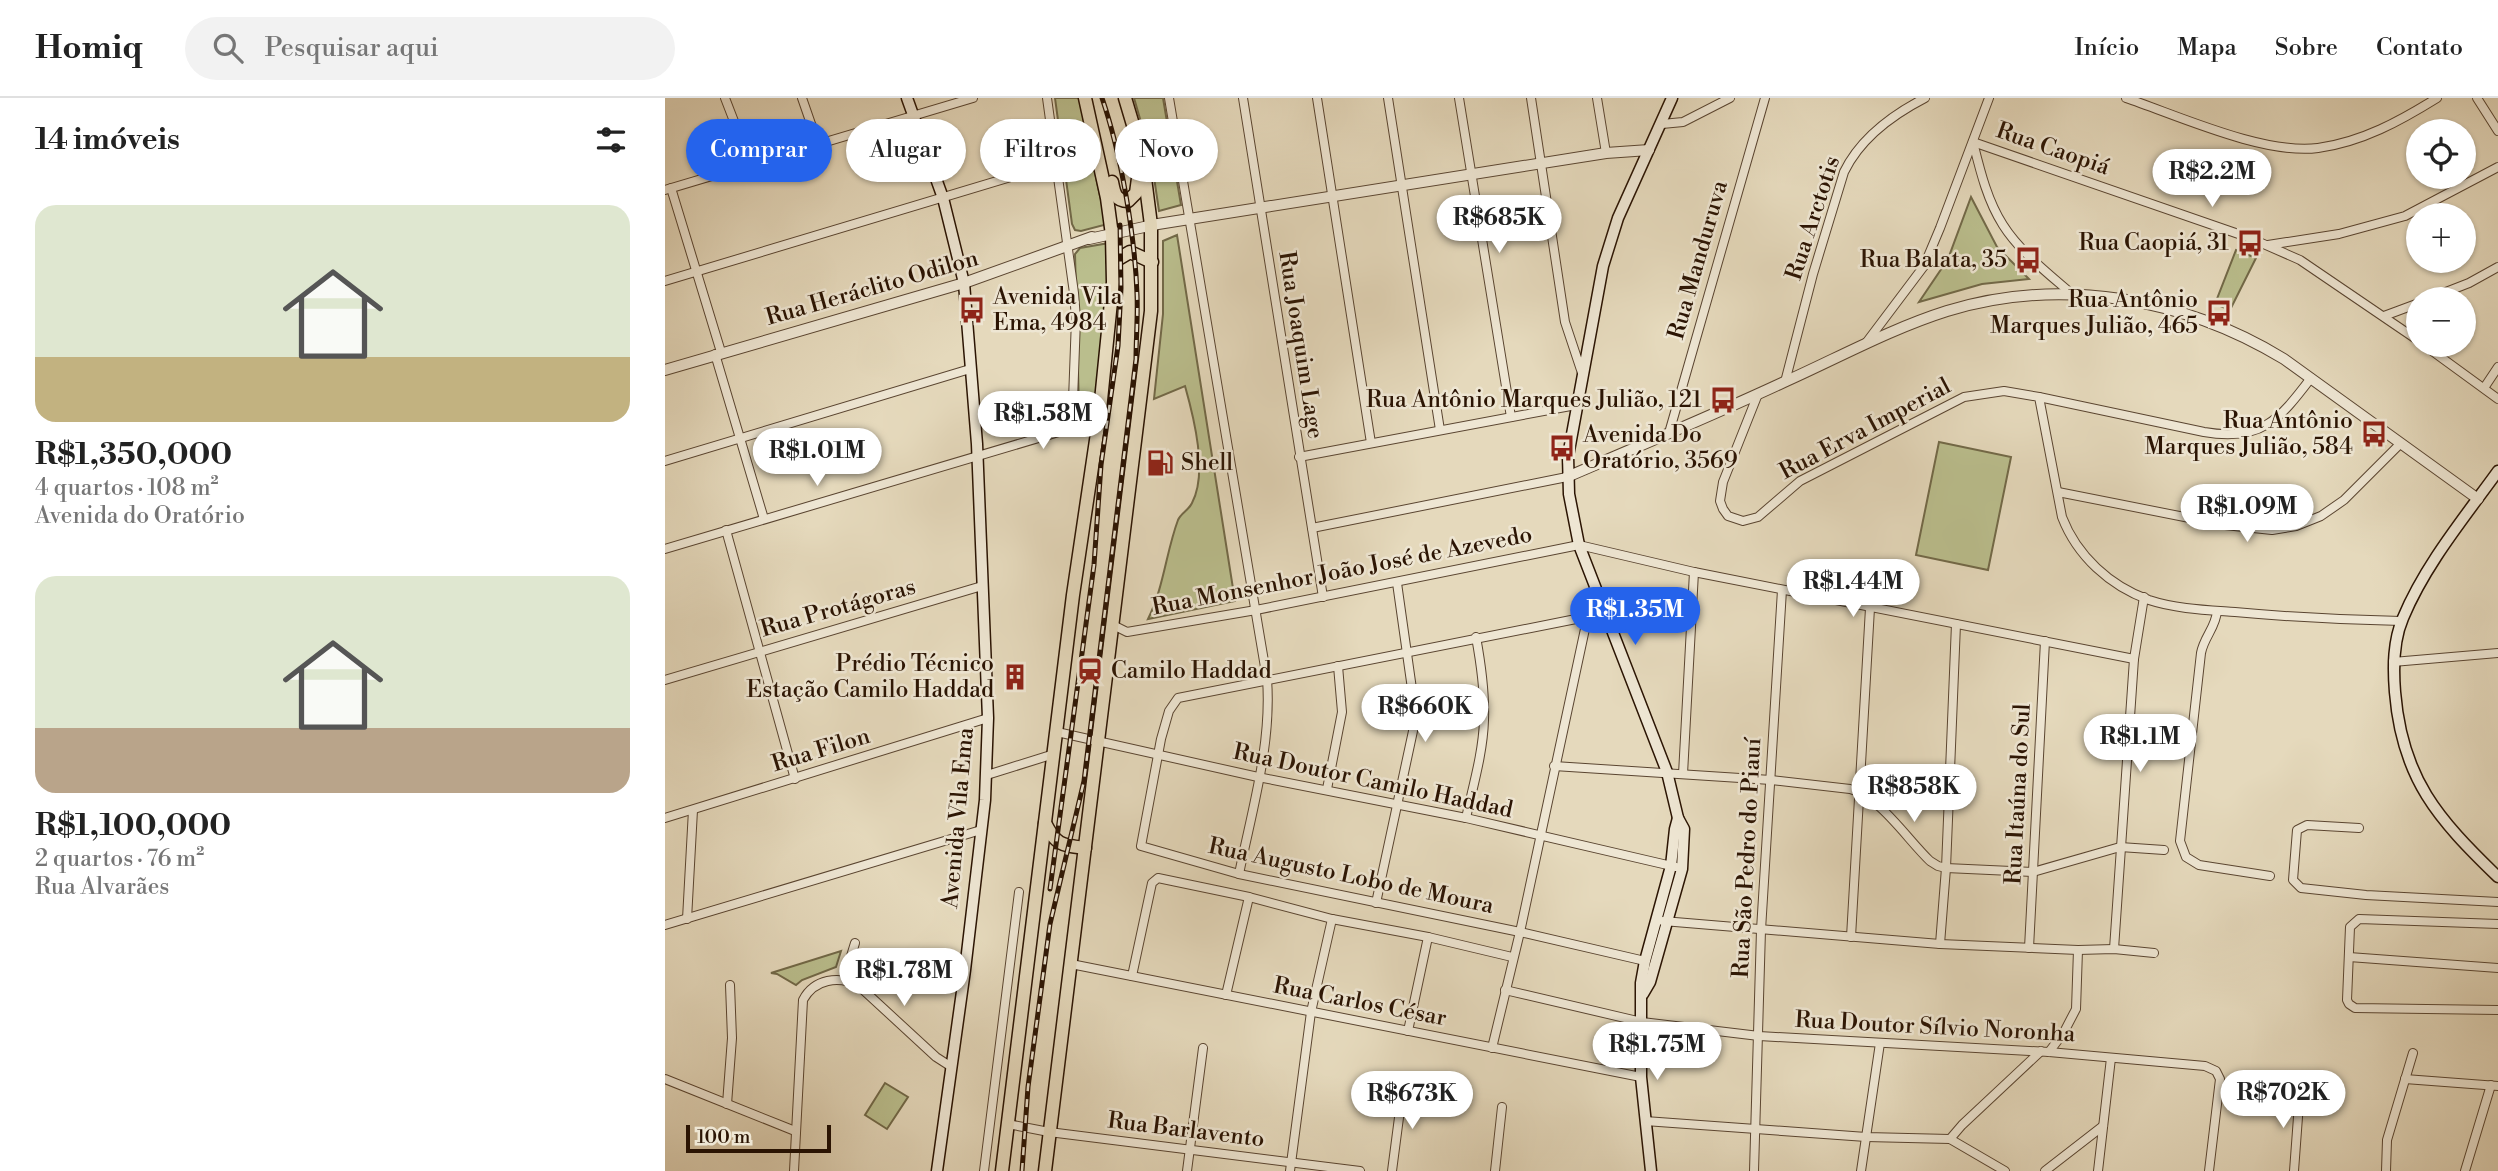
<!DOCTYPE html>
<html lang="pt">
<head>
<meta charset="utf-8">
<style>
  body { margin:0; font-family:"Libre Bodoni",serif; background:#f2f2f2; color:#222; height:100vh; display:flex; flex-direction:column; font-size:26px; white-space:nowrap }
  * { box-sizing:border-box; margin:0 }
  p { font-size:23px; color:#767676 }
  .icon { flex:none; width:38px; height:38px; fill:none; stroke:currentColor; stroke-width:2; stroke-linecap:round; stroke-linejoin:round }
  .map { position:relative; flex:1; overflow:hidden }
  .details { display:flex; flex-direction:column; background:#fff; width:665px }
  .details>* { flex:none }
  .top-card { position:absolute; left:21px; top:21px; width:665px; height:63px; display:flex; gap:14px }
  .controls { position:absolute; left:1741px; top:21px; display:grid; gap:14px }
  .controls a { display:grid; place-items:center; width:70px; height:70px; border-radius:50%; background:#fff; box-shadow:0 2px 5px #0004; font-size:35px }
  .scale { position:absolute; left:21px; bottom:18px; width:145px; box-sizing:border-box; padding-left:7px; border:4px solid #2b1403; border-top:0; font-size:19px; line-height:24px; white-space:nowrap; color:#2b1403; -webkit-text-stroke:5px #eee6d3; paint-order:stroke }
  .price { position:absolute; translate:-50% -60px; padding:0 16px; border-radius:24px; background:#fff; color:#222; font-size:23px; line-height:46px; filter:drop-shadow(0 2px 4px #0008) }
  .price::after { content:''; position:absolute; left:50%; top:42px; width:21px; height:16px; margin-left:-10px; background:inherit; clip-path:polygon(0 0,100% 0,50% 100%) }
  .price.selected { background:#2563eb; color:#fff }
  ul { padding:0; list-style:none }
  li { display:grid; align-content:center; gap:14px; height:371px; padding:0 35px }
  li span { display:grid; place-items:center; height:217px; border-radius:21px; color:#555 }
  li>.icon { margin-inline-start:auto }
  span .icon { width:126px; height:126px; fill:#fffc; stroke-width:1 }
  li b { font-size:30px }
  h2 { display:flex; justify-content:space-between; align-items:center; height:84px; padding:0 35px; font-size:30px }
  .tag { padding:0 24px; border-radius:32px; background:#fff; box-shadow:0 2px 5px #0004; font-size:24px; line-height:63px }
  .tag.selected { background:#2563eb; color:#fff }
  header { display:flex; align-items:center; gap:42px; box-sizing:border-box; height:98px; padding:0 35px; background:#fff; border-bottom:2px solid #e0e0e0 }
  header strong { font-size:33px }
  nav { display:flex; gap:38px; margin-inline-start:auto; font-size:24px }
  .search { width:490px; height:63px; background:#f2f2f2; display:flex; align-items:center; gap:18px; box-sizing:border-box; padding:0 24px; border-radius:38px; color:#767676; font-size:26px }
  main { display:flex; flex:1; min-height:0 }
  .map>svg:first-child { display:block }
  .green { fill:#babe8d; stroke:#726948; stroke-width:2 }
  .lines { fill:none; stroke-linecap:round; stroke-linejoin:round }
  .minor-casing { stroke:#5a4531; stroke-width:10 }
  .tertiary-casing { stroke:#5a4531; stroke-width:12 }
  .secondary-casing { stroke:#2b1403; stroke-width:13 }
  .primary-casing { stroke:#2b1403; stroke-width:15 }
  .minor { stroke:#eee6d3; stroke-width:8 }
  .tertiary { stroke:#eee6d3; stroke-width:10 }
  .secondary { stroke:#eee6d3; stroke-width:10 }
  .primary { stroke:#e5d9bc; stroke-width:12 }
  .rail-casing { stroke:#2b1403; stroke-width:5 }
  .rail { stroke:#eee6d3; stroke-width:2.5; stroke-dasharray:8; stroke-linecap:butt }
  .labels { text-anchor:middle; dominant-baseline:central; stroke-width:5; stroke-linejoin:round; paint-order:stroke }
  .street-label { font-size:23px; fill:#2b1403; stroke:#eee6d3 }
  .poi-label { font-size:23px; fill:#2b1403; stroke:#eee6d3; text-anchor:end }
</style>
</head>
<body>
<header>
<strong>Homiq</strong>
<div class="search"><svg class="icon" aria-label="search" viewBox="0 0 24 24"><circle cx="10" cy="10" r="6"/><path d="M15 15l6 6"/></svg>Pesquisar aqui</div>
<nav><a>Início</a><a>Mapa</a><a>Sobre</a><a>Contato</a></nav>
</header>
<main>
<section class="details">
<h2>14 imóveis<svg class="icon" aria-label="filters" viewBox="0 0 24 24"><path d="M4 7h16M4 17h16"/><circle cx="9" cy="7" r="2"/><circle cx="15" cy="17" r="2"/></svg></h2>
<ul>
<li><span style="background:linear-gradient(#dfe7d0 70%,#c2b280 0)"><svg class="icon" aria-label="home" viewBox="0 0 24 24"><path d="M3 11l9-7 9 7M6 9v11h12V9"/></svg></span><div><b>R$1,350,000</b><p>4 quartos · 108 m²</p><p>Avenida do Oratório</p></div></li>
<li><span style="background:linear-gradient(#dfe7d0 70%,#b9a48a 0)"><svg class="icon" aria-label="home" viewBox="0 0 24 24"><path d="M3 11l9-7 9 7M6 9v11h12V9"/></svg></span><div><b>R$1,100,000</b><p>2 quartos · 76 m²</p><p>Rua Alvarães</p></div></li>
</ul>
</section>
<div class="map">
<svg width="1833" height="1073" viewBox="0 0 1833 1073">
  <rect width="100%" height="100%" fill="#e5d9bc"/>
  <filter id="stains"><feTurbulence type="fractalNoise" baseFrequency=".00286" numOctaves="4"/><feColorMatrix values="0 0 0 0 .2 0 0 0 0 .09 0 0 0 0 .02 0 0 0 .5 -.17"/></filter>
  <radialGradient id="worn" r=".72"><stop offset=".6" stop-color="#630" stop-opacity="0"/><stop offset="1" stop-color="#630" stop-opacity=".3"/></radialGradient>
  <!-- green -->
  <g class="green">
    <polygon points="390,0 414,0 440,121 439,127 416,133 410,132 407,126"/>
    <polygon points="469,0 498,0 516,107 494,113 486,59"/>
    <polygon points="1306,99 1332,149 1364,181 1317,186 1254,204 1283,161"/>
    <path d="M512,137L570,503L483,521C499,489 501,454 513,422C516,415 524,412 527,405C543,375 529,320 520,288L489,301L498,216V143Z"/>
    <polygon points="444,145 445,187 433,309 419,314 414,310 410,156 415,150"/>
    <polygon points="1571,152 1591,160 1565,212 1550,206"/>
    <polygon points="1274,344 1346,359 1323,472 1251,457"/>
    <polygon points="176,853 171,869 137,882 131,887 112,876 106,875"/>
    <polygon points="220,985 243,999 222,1031 200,1017"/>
  </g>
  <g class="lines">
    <!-- minor casing -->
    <g class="minor-casing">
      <g id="minor">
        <polyline points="60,0 72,31 98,63"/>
        <polyline points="137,0 153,46"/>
        <polyline points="382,0 409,195 411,221 407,329"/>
        <path d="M504,0L602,581C607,646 587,712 574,776"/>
        <polyline points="578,0 658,499"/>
        <polyline points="652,0 706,345"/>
        <polyline points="723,0 775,332"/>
        <polyline points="794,0 846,319"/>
        <polyline points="866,0 900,224 917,275"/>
        <polyline points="932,0 941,55"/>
        <path d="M1461,0C1514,18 1599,57 1653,50C1697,44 1735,23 1772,0"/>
        <polyline points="1812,0 1833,33"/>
        <polyline points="997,26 1018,24 1065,0"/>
        <polyline points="1308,44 1585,140 1635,162 1754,243"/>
        <path d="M1308,44C1315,72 1322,102 1338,127C1355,154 1384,176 1408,197"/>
        <polyline points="6,90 56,254"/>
        <polyline points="0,92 308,0"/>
        <polyline points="1603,147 1674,136 1740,118 1833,69"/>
        <polyline points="0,183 392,65"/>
        <polyline points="1763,201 1804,185 1833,169"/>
        <polyline points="1719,218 1754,205"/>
        <polyline points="1201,245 1259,168 1275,130 1324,0"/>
        <polyline points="1759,247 1833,301"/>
        <polyline points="50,256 99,421"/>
        <path d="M1120,284L1148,176L1179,74C1195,41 1227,17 1260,0"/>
        <polyline points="1819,290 1833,269"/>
        <path d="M1093,296L1058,384L1055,403L1058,411L1063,418L1078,423L1093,419L1135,383L1299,299L1339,293L1374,299L1397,419C1412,458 1445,488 1484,502C1511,511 1542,512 1570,514C1625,519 1681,522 1736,523"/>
        <path d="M1374,299L1539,334C1596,344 1614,322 1646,280"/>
        <polyline points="1004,335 1100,0"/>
        <polyline points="634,359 911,307"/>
        <polyline points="0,363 305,271"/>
        <polyline points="1393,394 1560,427 1607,432 1631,428 1656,418 1679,402 1736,345"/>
        <polyline points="647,430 902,379"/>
        <polyline points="61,432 130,681"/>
        <polyline points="0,451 434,322"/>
        <path d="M1552,513C1551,529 1539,539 1536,555L1515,743L1521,759L1534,767L1605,778"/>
        <polyline points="921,519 513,600 504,613 496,641 476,748 574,776 855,834 980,863"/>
        <polyline points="448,527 462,534 591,512 914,447 1029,474 1469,561"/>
        <polyline points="1728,564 1833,555"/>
        <polyline points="0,582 317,488"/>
        <polyline points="392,634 593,679 801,720 1011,769"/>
        <path d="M889,668L1106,682L1185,691C1215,699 1242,741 1265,763L1273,768L1281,770L1368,774L1455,749L1499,752"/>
        <polyline points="1018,676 1029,474"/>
        <polyline points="322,677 389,656"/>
        <polyline points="662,691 677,614 673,568"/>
        <polyline points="0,720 323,620"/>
        <path d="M801,720C808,688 818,655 819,622C820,594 816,566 811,539"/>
        <polyline points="1694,730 1642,727 1632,732 1628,782 1636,790 1701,797 1833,804"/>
        <polyline points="711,805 748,633 749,605 732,485"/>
        <polyline points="22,821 28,712"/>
        <polyline points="998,823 1275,846 1413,852 1449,851 1489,855"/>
        <polyline points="1833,826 1694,821 1685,829 1682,902 1684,906 1690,910 1833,912"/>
        <polyline points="0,827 316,732"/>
        <polyline points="1186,839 1205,510"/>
        <polyline points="1275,846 1281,770 1291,526"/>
        <polyline points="1364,850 1380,543"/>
        <polyline points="1449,851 1469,561 1479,499"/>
        <polyline points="1684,859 1833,870"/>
        <polyline points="406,866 976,979"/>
        <polyline points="467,878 487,785 493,780 584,799 667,821 763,839 847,859"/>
        <polyline points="179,881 190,845"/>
        <polyline points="840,892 977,924 1094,938 1384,954 1540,968 1551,973 1555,981 1544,1073"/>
        <polyline points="561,897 584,799"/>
        <polyline points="743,933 763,839"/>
        <polyline points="827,950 855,834 929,489"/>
        <polyline points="1384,954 1399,934 1411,911 1413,852"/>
        <polyline points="0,981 130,1033"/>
        <polyline points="1740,981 1833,988"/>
        <polyline points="62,1006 67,940 65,887"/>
        <polyline points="980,1023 1201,1039 1285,1041 1340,1073"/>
        <polyline points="343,1026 384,1034 695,1073"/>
        <polyline points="1285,1041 1297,1027 1376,953"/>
        <path d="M129,1073L138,902C149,881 174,877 194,888L271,959L285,968"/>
        <polyline points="319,1073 354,794"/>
        <polyline points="522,1073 538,950"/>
        <polyline points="625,1073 646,914 667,821"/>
        <polyline points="727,1073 738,989"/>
        <polyline points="830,1073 837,1009"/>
        <polyline points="1089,1073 1096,832 1117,492"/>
        <polyline points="1196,1073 1215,945"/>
        <polyline points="1380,1073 1438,1028"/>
        <polyline points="1433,1073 1446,960"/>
        <polyline points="1629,1073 1635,992"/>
        <polyline points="1721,1073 1722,1042 1748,955"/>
        <polyline points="1800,1073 1826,987"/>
      </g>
    </g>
    <!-- tertiary casing -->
    <g class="tertiary-casing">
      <g id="tertiary">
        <polyline points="424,141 493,126 941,55 984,52"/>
        <polyline points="0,272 299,185 427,139"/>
        <path d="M902,379C974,348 1046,318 1117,285C1171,261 1225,231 1282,213C1396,178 1519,200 1619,261L1813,401"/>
      </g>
    </g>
    <!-- secondary casing -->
    <g class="secondary-casing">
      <g id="secondary">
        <polyline points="242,0 278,100 299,185 312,346 323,620 320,702 300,872 272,1073"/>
        <path d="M1833,373C1799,420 1760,467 1738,520C1728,543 1728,569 1730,594C1737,681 1773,721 1833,779"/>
        <polyline points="978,896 985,884 1017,771 1019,731 1013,720 1002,674 914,447 904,396 903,358 938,168 953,120 1007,0"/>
        <polyline points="986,1073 976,979 976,885 980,863 1006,768 1010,731 1013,720"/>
      </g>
    </g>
    <!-- primary casing -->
    <g class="primary-casing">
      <g id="primary">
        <path d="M447,84C449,94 450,103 463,103L471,95L474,73"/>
        <polyline points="448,164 465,154 487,164"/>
        <path d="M380,725C391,747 396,747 420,750"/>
        <polyline points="337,1073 408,497 434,322 448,184 447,137 442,100 420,0"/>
        <polyline points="380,1073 486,213 486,127 477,57 460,0"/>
      </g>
    </g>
    <!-- minor -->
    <use href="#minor" class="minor"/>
    <!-- tertiary -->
    <use href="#tertiary" class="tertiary"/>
    <!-- secondary -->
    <use href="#secondary" class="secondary"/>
    <!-- primary -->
    <use href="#primary" class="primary"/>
    <!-- rail casing -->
    <g class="rail-casing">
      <g id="rail">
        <polyline points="385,791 429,467 436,367 453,248 456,190 455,127"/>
        <path d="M357,1073L363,989L385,826L419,683L471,261C471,240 473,218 472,196C470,138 456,55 437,0"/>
      </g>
    </g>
    <!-- rail -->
    <use href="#rail" class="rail"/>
  </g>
  <!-- icons -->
  <defs>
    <g id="bus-bare" transform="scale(2.1)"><path d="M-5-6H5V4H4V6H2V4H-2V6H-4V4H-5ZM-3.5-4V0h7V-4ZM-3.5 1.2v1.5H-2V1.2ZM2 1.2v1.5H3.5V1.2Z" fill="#8f2418" stroke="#eee6d3" stroke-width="2.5" paint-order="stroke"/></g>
    <g id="fuel-bare" transform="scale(2.1)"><path d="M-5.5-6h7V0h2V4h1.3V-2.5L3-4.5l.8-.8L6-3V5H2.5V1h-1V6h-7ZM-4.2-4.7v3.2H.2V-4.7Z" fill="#8f2418" stroke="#eee6d3" stroke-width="2.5" paint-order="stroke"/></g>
    <g id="station-bare" transform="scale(2.1)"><path d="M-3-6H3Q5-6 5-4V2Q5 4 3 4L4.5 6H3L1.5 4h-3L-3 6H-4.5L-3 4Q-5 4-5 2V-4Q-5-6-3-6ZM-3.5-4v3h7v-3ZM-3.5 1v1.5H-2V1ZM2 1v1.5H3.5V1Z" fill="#8f2418" stroke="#eee6d3" stroke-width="2.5" paint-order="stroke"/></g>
    <g id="building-bare" transform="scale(2.1)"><path d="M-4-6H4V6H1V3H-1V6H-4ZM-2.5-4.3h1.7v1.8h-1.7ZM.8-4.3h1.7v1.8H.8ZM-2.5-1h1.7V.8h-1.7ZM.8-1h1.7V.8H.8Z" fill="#8f2418" stroke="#eee6d3" stroke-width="2.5" paint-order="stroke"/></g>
  </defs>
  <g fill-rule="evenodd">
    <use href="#bus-bare" x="1585" y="145"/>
    <use href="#bus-bare" x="1363" y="162"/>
    <use href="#bus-bare" x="307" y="212"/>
    <use href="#bus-bare" x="1554" y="215"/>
    <use href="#bus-bare" x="1058" y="302"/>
    <use href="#bus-bare" x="1709" y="336"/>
    <use href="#bus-bare" x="897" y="350"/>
    <use href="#fuel-bare" x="495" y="365"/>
    <use href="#station-bare" x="425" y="573"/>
    <use href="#building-bare" x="350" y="579"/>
  </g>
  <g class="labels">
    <!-- street labels -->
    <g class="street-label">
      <text transform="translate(1388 51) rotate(19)">Rua Caopiá</text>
      <text transform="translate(1148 120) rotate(-72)">Rua Arctotis</text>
      <text transform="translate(1033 162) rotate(-74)">Rua Manduruva</text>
      <text transform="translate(207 190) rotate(-16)">Rua Heráclito Odilon</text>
      <text transform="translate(636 247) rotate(81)">Rua Joaquim Lage</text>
      <text transform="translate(1200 331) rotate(-28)">Rua Erva Imperial</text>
      <text transform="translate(677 473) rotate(-11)">Rua Monsenhor João José de Azevedo</text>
      <text transform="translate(173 510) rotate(-16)">Rua Protágoras</text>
      <text transform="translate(156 652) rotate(-17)">Rua Filon</text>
      <text transform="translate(708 683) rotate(12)">Rua Doutor Camilo Haddad</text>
      <text transform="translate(1353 696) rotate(-87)">Rua Itaúna do Sul</text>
      <text transform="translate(293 720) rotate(-85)">Avenida Vila Ema</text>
      <text transform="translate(1082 760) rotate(-87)">Rua São Pedro do Piauí</text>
      <text transform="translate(686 778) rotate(12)">Rua Augusto Lobo de Moura</text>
      <text transform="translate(695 904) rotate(11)">Rua Carlos César</text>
      <text transform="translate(1270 929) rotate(3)">Rua Doutor Sílvio Noronha</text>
      <text transform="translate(521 1032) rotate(7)">Rua Barlavento</text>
    </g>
    <!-- poi labels -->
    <g class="poi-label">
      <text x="1564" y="145">Rua Caopiá, 31</text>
      <text x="1342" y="162">Rua Balata, 35</text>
      <text x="328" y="199" text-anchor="start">Avenida Vila<tspan x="328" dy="26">Ema, 4984</tspan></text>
      <text x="1533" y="202">Rua Antônio<tspan x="1533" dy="26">Marques Julião, 465</tspan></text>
      <text x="1037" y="302">Rua Antônio Marques Julião, 121</text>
      <text x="1688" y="323">Rua Antônio<tspan x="1688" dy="26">Marques Julião, 584</tspan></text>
      <text x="918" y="337" text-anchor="start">Avenida Do<tspan x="918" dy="26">Oratório, 3569</tspan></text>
      <text x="516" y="365" text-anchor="start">Shell</text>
      <text x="329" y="566">Prédio Técnico<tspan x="329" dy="26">Estação Camilo Haddad</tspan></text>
      <text x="446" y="573" text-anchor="start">Camilo Haddad</text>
    </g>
  </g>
  <rect width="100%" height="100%" filter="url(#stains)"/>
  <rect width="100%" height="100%" fill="url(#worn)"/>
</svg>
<div class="controls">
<a><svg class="icon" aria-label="locate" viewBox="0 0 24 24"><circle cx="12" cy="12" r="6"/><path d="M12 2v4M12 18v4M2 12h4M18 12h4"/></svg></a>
<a>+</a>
<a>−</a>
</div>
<div class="scale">100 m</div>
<b class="price" style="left:1547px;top:111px">R$2.2M</b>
<b class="price" style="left:834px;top:157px">R$685K</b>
<b class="price" style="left:378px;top:353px">R$1.58M</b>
<b class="price" style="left:152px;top:390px">R$1.01M</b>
<b class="price" style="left:1582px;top:446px">R$1.09M</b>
<b class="price" style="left:1188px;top:521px">R$1.44M</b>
<b class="price selected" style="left:970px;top:549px">R$1.35M</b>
<b class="price" style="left:760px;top:646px">R$660K</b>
<b class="price" style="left:1475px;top:676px">R$1.1M</b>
<b class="price" style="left:1249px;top:726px">R$858K</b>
<b class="price" style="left:239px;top:910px">R$1.78M</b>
<b class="price" style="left:992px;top:984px">R$1.75M</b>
<b class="price" style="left:1618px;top:1032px">R$702K</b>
<b class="price" style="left:747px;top:1033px">R$673K</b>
<div class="top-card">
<a class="tag selected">Comprar</a>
<a class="tag">Alugar</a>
<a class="tag">Filtros</a>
<a class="tag">Novo</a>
</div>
</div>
</main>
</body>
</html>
